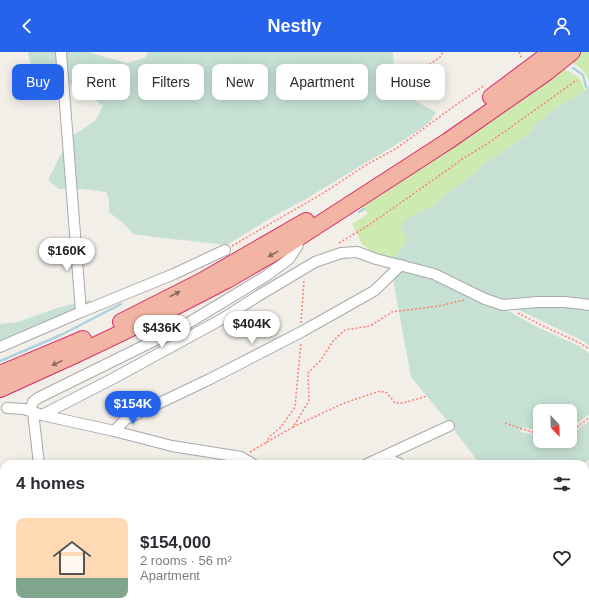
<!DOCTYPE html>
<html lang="en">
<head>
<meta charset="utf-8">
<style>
  body { margin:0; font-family:Arial,sans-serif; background:#f2f2f3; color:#2b2b33; height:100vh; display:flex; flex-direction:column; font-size:15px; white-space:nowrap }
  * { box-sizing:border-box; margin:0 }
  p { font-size:13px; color:#7c7c81 }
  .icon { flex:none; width:22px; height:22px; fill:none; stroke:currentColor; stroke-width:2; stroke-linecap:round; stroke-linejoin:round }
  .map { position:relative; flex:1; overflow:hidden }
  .sheet { position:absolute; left:0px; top:408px; width:589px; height:156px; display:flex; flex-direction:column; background:#fff; border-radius:12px 12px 0 0; box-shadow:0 2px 10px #0003 }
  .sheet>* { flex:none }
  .banner { position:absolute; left:12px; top:12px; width:565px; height:36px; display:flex; gap:8px }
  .needle { width:26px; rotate:157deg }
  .buttons { position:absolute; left:533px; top:352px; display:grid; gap:8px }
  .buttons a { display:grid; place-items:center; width:44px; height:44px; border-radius:8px; background:#fff; box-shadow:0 2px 10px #0003; font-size:20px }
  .price { position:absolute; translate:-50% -34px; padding:0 9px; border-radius:14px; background:#fff; color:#222; font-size:13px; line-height:26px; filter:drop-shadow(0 1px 2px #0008) }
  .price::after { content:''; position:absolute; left:50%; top:24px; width:12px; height:9px; margin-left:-6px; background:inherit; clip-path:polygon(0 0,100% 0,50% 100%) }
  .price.selected { background:#2563eb; color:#fff }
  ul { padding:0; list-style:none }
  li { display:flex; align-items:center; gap:12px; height:100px; padding:0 16px }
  li span { display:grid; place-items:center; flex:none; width:112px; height:80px; border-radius:8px; color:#555 }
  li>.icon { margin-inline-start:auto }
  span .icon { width:48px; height:48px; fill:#fffc; stroke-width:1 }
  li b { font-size:17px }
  h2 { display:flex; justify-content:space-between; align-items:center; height:48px; padding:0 16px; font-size:17px }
  .tag { padding:0 14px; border-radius:8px; background:#fff; box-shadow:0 2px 10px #0003; font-size:14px; line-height:36px }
  .tag.selected { background:#2563eb; color:#fff }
  header { display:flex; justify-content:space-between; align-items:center; height:52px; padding:0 16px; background:#2563eb; color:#fff; font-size:18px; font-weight:700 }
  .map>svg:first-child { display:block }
  .grass { fill:#cdebb0 }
  .forest { fill:#add19e }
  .wetland { fill:#c6e0d4 }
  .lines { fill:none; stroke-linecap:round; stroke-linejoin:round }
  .stream { stroke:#aad3df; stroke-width:2.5 }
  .service-casing { stroke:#a9a9a9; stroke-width:7 }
  .minor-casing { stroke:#a9a9a9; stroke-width:12 }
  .tertiary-casing { stroke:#a9a9a9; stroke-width:14 }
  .trunk-casing { stroke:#dc2a67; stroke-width:18 }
  .path { stroke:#fa8072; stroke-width:1.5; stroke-dasharray:2 2; stroke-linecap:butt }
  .service { stroke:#fff; stroke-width:5 }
  .minor { stroke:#fff; stroke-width:10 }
  .tertiary { stroke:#fff; stroke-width:12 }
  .trunk { stroke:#f2b4a3; stroke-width:16 }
  .oneway { fill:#8a6b62 }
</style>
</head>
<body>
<header><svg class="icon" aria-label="back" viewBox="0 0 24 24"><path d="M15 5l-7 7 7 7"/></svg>Nestly<svg class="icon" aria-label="person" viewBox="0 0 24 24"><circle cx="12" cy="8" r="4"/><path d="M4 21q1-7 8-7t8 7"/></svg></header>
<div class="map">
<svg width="589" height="564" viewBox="0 0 589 564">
  <rect width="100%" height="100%" fill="#f2efe9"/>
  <!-- grass -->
  <g class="grass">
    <path d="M582,0H589V30C585,18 581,16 570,10Z"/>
    <polygon points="561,15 580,26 585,39 555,57 534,78 483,113 471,124 446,142 435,153 409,165 407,188 400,200 393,206 376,203 362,192 352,172 368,162 362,154 375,146 473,81"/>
    <polygon points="462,560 494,560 493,564 460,564"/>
  </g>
  <!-- forest -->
  <rect class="forest" x="518" y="560" width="16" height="4"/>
  <!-- wetland -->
  <g class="wetland">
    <polygon points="28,0 88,0 127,11 145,6 148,0 393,0 394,19 406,44 436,60 430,70 407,86 304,148 272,165 227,193 155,185 133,182 124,172 109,160 109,147 106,140 81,137 59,137 48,128 69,86 95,69 103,54 81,38 44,19 33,24"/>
    <polygon points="589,33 589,251 502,250 464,230 434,216 405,211 393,206 400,200 407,188 400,174 409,165 435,153 446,142 471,124 483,113 534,78 533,74 555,57 585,39"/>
    <polygon points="400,218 429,223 501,255 537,275 579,294 589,301 589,363 570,375 570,359 540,359 540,379 523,375 520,380 540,384 540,389 570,389 570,382 573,381 589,369 589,408 582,412 480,412 448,370 411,325 394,233 394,223"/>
    <polygon points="90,248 93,254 0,294 0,272 18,270 57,256"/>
    <polygon points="513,255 561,255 589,258 589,294 583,289"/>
  </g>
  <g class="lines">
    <!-- stream -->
    <g class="stream">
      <polyline points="573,16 583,23 586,35"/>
      <polyline points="359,160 364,157"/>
      <polyline points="0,309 61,283 121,252"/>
    </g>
    <!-- service casing -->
    <g class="service-casing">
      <polyline id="service" points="386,404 400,409 402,412"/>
    </g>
    <!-- minor casing -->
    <g class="minor-casing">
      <g id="minor">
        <polyline points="61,0 81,260 174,222 225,198"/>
        <polyline points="0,295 81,260"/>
        <polyline points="7,356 24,357 42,363 114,379 172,394 241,405 253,412"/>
        <polyline points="42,363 114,326 222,267 258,244 315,210 341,201 357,200 376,207 434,222 485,247 503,253 538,250 564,250 583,252 589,253"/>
        <polyline points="114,379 126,367 210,327 303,279 374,239 401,213"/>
        <polyline points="39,412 33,360 31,355 33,350 38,346 180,276 266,224 289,207 297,195 300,185"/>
        <polyline points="367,412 449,374"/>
        <polyline points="585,555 589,540"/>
        <polyline points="180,564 184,560"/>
      </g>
    </g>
    <!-- tertiary casing -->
    <g class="tertiary-casing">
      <g id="tertiary">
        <polyline points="407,560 425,564"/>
        <polyline points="25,564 35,560"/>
      </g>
    </g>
    <!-- trunk casing -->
    <g class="trunk-casing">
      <g id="trunk">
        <polyline points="491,45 551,0"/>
        <polyline points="121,270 202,229 306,169"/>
        <polyline points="0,322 83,287"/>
        <polyline points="0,337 77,302 165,260 227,228 284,195 448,89 547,20 572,0"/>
      </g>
    </g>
    <!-- path -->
    <g class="path">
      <polyline points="519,0 521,4 520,7"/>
      <polyline points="412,29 426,15 440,5 443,0"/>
      <polyline points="339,191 369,173 467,104 490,90 577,28"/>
      <polyline points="232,194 325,140 366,113 397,96 453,55 485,33"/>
      <polyline points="518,261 543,274 580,291 589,297"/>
      <polyline points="301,271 304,227"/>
      <polyline points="505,371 522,377 540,382"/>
      <polyline points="293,375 344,351 380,339 387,341 395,351 403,351 427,344"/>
      <polyline points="570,379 573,378 589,366"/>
      <polyline points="266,391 270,384 281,375 295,355 301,290"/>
      <polyline points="250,400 293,375 309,349 308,321 321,308 333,289 345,278 370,274 392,260 439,254 464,248"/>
    </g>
    <!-- service -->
    <use href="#service" class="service"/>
    <!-- minor -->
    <use href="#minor" class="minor"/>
    <!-- tertiary -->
    <use href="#tertiary" class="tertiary"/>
    <!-- trunk -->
    <use href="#trunk" class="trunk"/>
  </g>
  <!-- one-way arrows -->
  <defs><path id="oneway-solid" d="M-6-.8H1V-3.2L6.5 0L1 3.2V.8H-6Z"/></defs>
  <g class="oneway">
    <use href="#oneway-solid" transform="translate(273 202) rotate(151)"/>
    <use href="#oneway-solid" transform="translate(175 242) rotate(-27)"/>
    <use href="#oneway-solid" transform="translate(57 311) rotate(155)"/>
  </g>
</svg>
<div class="buttons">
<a><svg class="needle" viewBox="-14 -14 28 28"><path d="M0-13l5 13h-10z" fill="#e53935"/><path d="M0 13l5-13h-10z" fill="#7c7c81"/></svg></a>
</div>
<b class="price" style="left:67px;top:220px">$160K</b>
<b class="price" style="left:252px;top:293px">$404K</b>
<b class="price" style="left:162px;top:297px">$436K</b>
<b class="price selected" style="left:133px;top:373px">$154K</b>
<div class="banner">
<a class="tag selected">Buy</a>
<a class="tag">Rent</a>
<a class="tag">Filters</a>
<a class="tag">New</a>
<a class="tag">Apartment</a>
<a class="tag">House</a>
</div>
<section class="sheet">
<h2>4 homes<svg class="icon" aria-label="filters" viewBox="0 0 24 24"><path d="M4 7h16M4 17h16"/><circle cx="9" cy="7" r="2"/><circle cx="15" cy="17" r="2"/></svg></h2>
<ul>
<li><span style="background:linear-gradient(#ffd9b3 75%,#7fa58c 0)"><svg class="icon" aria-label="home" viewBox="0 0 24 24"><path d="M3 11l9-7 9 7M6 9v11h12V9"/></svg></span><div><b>$154,000</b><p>2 rooms · 56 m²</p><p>Apartment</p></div><svg class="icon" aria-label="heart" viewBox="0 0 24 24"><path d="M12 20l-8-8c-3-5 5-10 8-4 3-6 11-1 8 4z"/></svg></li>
</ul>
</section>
</div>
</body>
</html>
